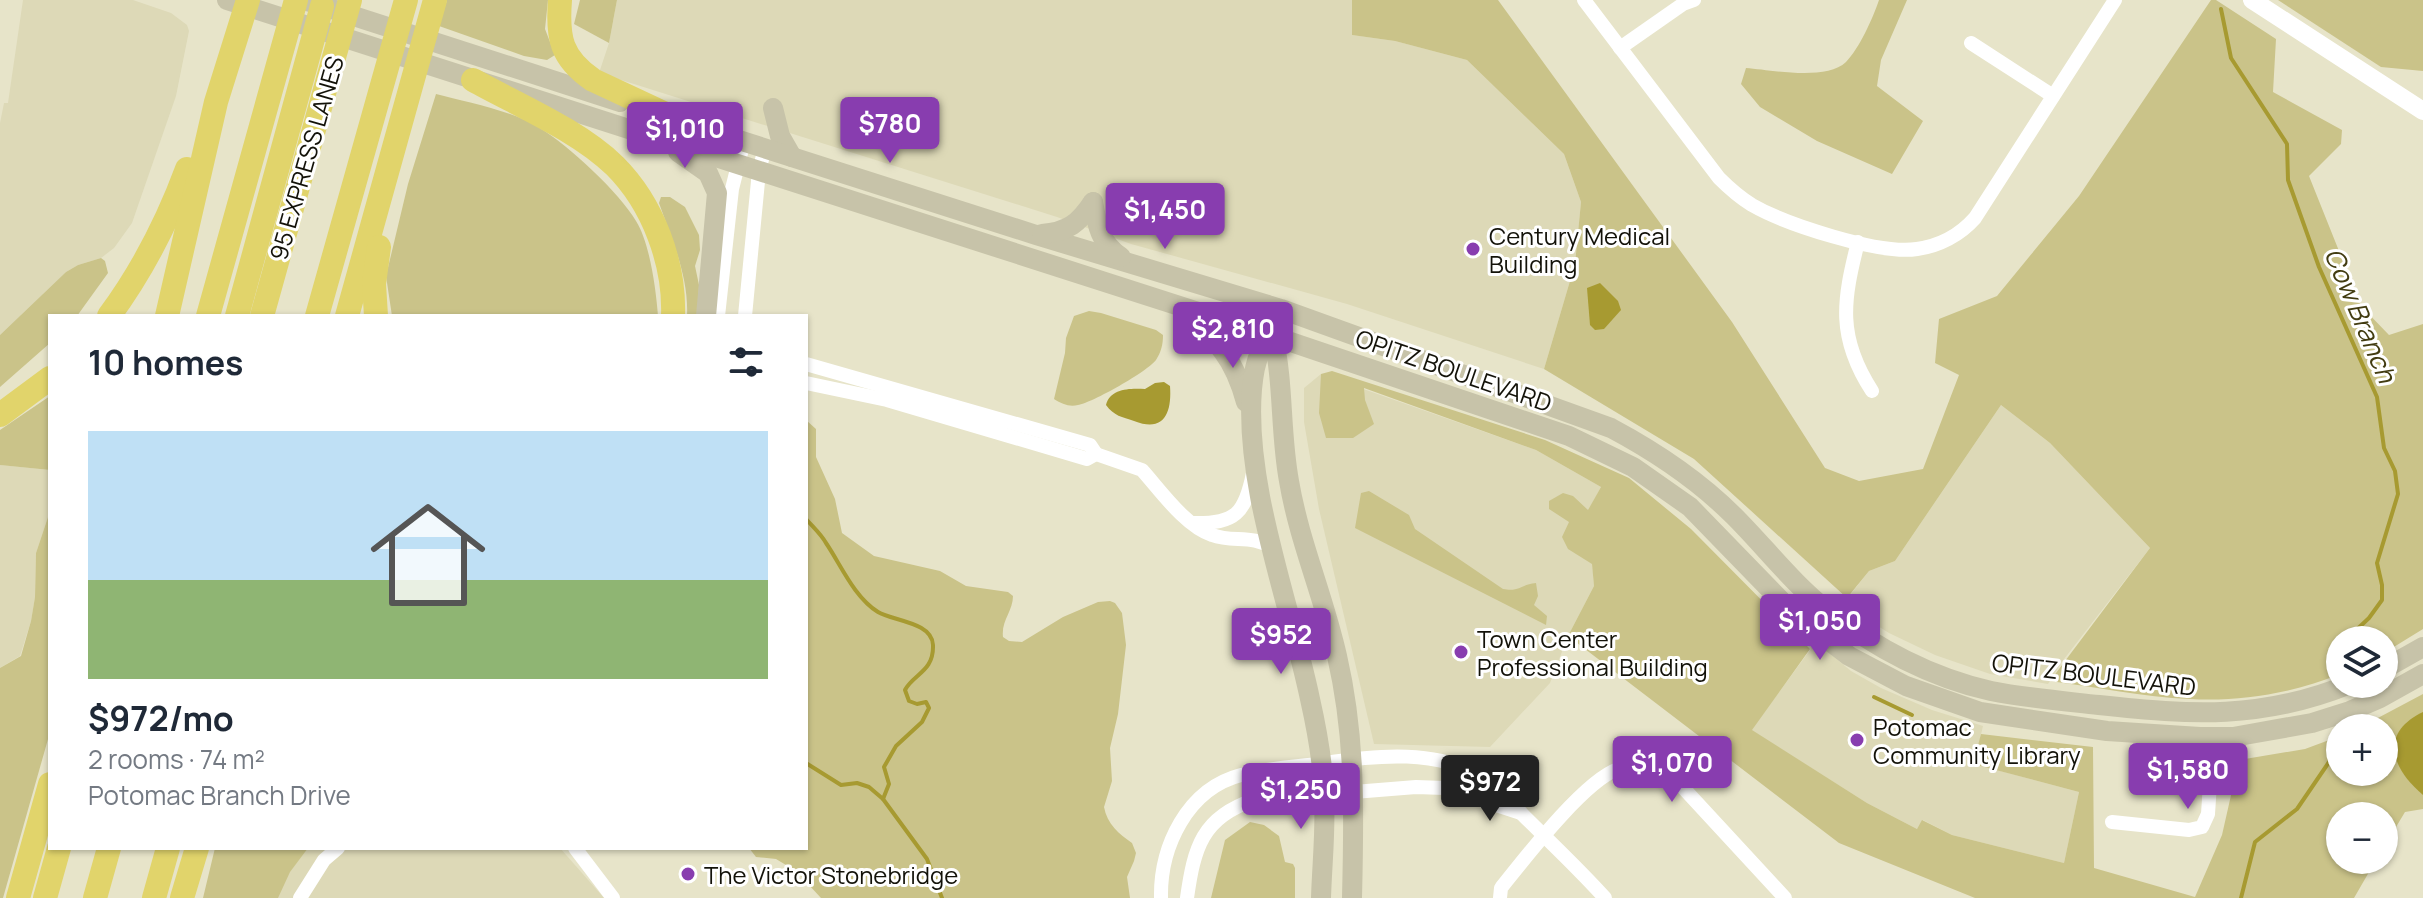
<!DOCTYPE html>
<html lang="en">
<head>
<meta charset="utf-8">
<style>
  body { margin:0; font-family:Manrope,sans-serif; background:#f2f2f3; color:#1f2937; height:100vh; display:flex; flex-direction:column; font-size:30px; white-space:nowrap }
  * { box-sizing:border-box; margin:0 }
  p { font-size:26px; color:#747a83 }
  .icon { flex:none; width:44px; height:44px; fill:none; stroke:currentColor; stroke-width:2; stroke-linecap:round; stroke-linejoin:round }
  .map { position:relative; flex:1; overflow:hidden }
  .sheet { position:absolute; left:48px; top:314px; width:760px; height:536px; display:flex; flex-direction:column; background:#fff; border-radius:0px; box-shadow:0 2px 6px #0004 }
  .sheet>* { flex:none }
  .tools { position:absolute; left:2326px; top:626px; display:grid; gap:16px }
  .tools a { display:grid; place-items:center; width:72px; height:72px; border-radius:50%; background:#fff; box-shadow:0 2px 6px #0004; font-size:40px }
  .price { position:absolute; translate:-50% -68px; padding:0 18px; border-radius:8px; background:#883daf; color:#fff; font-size:26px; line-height:52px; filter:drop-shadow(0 2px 4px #0008) }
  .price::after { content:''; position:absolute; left:50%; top:48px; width:24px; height:18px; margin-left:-12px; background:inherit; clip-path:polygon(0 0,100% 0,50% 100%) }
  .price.active { background:#222; color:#fff }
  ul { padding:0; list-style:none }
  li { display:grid; align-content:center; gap:16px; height:424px; padding:0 40px }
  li+li { border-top:2px solid #e0e1e3 }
  li span { display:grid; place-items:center; height:248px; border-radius:0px; color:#555 }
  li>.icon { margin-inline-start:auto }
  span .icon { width:144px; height:144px; fill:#fffc; stroke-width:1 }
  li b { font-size:34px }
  h2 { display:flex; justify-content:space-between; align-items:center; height:96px; padding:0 40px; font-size:34px }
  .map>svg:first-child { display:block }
  .built { fill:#ddd9b7 }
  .green { fill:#cac389 }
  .water { fill:#a79a31 }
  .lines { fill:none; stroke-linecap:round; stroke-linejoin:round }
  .stream { stroke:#a79a31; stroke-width:4 }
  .minor { stroke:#fff; stroke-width:14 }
  .tertiary { stroke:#fff; stroke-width:18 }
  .secondary { stroke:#c7c3a9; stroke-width:20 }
  .motorway { stroke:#e1d46b; stroke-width:24 }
  .poi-dot { fill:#883daf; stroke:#fff; stroke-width:3 }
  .labels { text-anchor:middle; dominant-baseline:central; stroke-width:6; stroke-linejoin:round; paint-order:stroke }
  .street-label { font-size:24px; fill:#131209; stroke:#fff }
  .poi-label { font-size:24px; fill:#131209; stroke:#fff; text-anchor:start }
  .water-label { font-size:26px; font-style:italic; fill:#423c11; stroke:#fff }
</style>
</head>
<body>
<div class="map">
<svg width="2423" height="898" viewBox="0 0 2423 898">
  <rect width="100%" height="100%" fill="#e7e4c9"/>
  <!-- built -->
  <g class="built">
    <polygon points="23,0 133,0 171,13 187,25 189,31 176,96 132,223 114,248 101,258 78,265 66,272 0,335 0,123 4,103 8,103"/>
    <polygon points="617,0 1352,0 1352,35 1395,41 1467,60 1564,154 1581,202 1575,264 1544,369 1347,304 1131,244 1057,217 599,73 609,43"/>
    <polygon points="1321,374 1536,450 1601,487 1588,511 1594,586 1568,636 1550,683 1490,747 1374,744 1319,509 1304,422 1304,388"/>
    <polygon points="2001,405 2050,443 2150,548 2061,663 2048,684 1990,674 1935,655 1889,633 1843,604 1869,571 1895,561"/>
    <polygon points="0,465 50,470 50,511 36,553 35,597 31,621 20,656 0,668"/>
    <polygon points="1816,642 1851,671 1881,688 1932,710 1983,726 1974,764 2079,792 2064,863 1952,835 1923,820 1917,829 1867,803 1751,730"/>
    <polygon points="261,848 560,848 604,898 241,898"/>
  </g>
  <!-- green -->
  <g class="green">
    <polygon points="447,0 548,0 545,29 555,55 547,60 524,56 439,26"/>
    <polygon points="580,0 617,0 609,43 574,24"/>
    <path d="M1352,0H1498L1732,322L1825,468L1859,481L1923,469L1959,375L1935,363L1939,319L1997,296L2079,196L2211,0H2216L2276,39L2273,92L2342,130L2341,144L2309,176L2361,306L2389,335L2423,324V629L2384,653V640H2340V674C2294,693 2239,702 2190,699C2143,697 2096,687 2050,681L2150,548L2050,443L2001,405L1895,561L1869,571L1847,598L1694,459L1544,369L1575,264L1581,202L1564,154L1467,60L1395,41L1352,35Z"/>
    <path d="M1879,0H1907L1881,60L1877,86L1923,121L1892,174L1817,141L1760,107L1741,84L1746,68C1772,70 1826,81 1846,62C1859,49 1873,18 1879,0Z"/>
    <polygon points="2278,0 2423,0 2423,71 2381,67"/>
    <path d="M436,94C466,102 514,111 540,128C569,146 619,192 636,221C650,243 656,290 658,316H392L386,276L408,184Z"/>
    <path d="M661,197H670L685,207L699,235L700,250L695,266L699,285L698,316H687C689,277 672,240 659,203Z"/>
    <polygon points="101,258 105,261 108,273 77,316 50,316 50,343 0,387 0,335 66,272 78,265"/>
    <path d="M1089,311L1101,313L1156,330L1163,335C1163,345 1161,352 1156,360C1148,371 1092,403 1078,405C1069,407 1062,404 1054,399L1065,353L1066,338L1074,316Z"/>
    <polygon points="1332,371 1545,440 1629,478 1691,529 1810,649 1752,730 1867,803 1917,829 1922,820 1952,835 2064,863 2079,792 1973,764 1981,734 2093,747 2094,868 2195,897 2222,835 2239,760 2305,749 2340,736 2340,772 2384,772 2384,728 2359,728 2423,694 2423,809 2405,812 2384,847 2384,816 2340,816 2340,860 2376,860 2354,898 1975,898 1839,843 1568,636 1594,586 1592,564 1568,549 1562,537 1569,522 1549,509 1549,501 1563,493 1573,496 1588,510 1601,487 1536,450 1364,388 1365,400 1374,424 1353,438 1326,438 1319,413 1321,374"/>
    <polygon points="50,396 50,470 0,465 0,430"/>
    <path d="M806,420L816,429V457L835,499L842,533L874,556L940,571L966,586L1008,592L1013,596C1013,611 1001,621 1003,637L1009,641L1022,642L1063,617L1098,602L1110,601L1115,603L1122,613L1126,645L1118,714L1110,748L1112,781L1104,807C1107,824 1119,834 1132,843L1136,853L1134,861L1127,877L1130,898H821L796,871L776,859L756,857L749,848H806Z"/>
    <path d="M1369,491L1409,515L1415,529L1503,589C1521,592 1521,584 1536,583L1538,596L1534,605L1547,616L1546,625L1355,528L1361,493Z"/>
    <polygon points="50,511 50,732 3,898 0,898 0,668 21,656 31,621 35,597 36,553"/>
    <polygon points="1250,822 1264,825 1279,836 1285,862 1293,864 1295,868 1295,898 1211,898 1225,840"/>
    <polygon points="215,848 308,848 290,872 278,898 203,898"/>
  </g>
  <!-- water -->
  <g class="water">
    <polygon points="1600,283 1618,301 1621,310 1604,329 1595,330 1590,325 1587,288"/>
    <path d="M1164,382L1170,386C1172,413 1164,433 1134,421C1122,417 1114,416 1106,405C1110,388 1131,388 1145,389L1155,383Z"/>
    <path d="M2423,712V795C2391,768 2379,733 2423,712Z"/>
  </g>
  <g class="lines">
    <!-- stream -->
    <g class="stream">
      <polyline points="2221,9 2231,58 2287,144 2288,180 2319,267 2377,397 2384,448 2395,471 2398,494 2377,563 2382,585 2382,600 2369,618 2353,633 2351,640"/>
      <path d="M806,519C813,527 821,534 826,543C841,565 854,597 878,612C893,621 932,622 933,645C934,672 913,674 905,690L909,701L917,704L926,702L929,708L922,722L896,746L884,767L889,784L883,799"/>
      <polyline points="1874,697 1912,715"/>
      <polyline points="806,763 841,785 857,783 869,787 883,799 927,859 942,898"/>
      <polyline points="2241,898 2255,842 2297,809 2329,762 2332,736"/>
    </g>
    <!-- minor -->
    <g class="minor">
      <path d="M1584,0L1719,178C1729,188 1739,197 1752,205C1785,224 1879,255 1917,249C1939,246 1960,235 1975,218L2115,0"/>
      <polyline points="1971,43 2053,96"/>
      <polyline points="1620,48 1683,4 1694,0"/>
      <path d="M1858,242C1843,301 1837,337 1872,391"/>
      <polyline points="718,316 732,189 744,141"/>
      <polyline points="745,316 759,171 765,148"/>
      <polyline points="806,364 1090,445 1096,454"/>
      <path d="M806,383L887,400L1087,459L1096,454L1142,470C1160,490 1186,527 1212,535C1234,543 1251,534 1273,548"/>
      <path d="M1193,523C1236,524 1245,513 1253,473"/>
      <polyline points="2112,822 2189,830 2202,827 2208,814 2213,738"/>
      <polyline points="575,848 613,898"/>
      <polyline points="300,898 324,860 338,848"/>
      <path d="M1161,898C1160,847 1187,789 1241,775C1268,768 1297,767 1325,763C1377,755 1438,749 1485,778C1501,788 1511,803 1524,816C1551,843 1579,869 1605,898"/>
      <path d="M1187,898C1194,848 1202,817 1254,800L1416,787L1444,788L1521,813"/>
      <path d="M1500,898L1501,888C1525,858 1584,781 1618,769C1638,761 1660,768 1676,780L1785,898"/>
    </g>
    <!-- tertiary -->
    <polyline class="tertiary" points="2252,0 2423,111"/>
    <!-- secondary -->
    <g class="secondary">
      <polyline points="227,0 1273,336 1569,436 1633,467 1690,507 1793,613 1849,656 1906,686 1980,712 2107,731 2200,737 2233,737 2312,723 2350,711 2380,698 2423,674"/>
      <polyline points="304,0 620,102"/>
      <polyline points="773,108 780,136 792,157"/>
      <path d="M673,119L1036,235L1281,309L1611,428C1656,452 1698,480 1734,516C1766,548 1793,584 1828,611C1875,648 1932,678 1991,691C2026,698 2063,701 2099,705C2192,715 2261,720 2350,684"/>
      <polyline points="678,152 708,173 717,193 706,316"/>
      <path d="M1093,202C1097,225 1100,243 1121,257"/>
      <path d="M1042,234C1068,232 1079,223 1093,202"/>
      <path d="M1183,313C1218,341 1234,358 1246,402"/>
      <path d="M1275,327C1272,338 1265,344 1260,353C1255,363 1253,378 1252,389C1244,486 1290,603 1310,699C1317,730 1323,763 1324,795C1326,829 1322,864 1321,898"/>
      <path d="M1273,336C1284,383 1280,433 1289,481C1299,541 1324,597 1337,656C1356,738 1354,815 1352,898"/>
      <polyline points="2384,669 2423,647"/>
    </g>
    <!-- motorway -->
    <g class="motorway">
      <path d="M560,0C557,38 561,58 593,80L685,123"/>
      <path d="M473,80C518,105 578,130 615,166C653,204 675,263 673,316"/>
      <path d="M109,316C143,270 167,223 187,169"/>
      <polyline points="167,316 216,102 248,0"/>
      <polyline points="208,316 296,0"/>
      <polyline points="237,316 322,6"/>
      <polyline points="262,316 350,0"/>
      <polyline points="317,316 406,0"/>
      <polyline points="347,316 435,0"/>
      <polyline points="376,316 374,284 379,247"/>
      <polyline points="0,415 50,378"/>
      <polyline points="18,898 50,784"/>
      <polyline points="45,898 59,848"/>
      <polyline points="95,898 109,848"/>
      <polyline points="154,898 168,848"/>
      <polyline points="182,898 197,848"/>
    </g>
  </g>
  <!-- markers -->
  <g class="poi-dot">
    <circle cx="1473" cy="249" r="8"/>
    <circle cx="1461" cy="652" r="8"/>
    <circle cx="1857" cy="740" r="8"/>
    <circle cx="688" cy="874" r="8"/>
  </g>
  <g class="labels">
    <!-- street labels -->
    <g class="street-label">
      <text transform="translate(306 158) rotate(-74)">95 EXPRESS LANES</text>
      <text transform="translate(1454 370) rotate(19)">OPITZ BOULEVARD</text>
      <text transform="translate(2094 674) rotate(7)">OPITZ BOULEVARD</text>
    </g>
    <!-- poi labels -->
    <g class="poi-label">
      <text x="1489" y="235">Century Medical<tspan x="1489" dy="28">Building</tspan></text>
      <text x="1477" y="638">Town Center<tspan x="1477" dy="28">Professional Building</tspan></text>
      <text x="1873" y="726">Potomac<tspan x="1873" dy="28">Community Library</tspan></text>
      <text x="704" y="874">The Victor Stonebridge</text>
    </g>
    <!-- water labels -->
    <g class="water-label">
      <text transform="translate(2361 315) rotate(67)">Cow Branch</text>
    </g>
  </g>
</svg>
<div class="tools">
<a><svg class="icon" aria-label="layers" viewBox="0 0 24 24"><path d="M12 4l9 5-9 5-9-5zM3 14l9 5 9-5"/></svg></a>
<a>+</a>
<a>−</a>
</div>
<b class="price" style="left:890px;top:165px">$780</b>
<b class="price" style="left:685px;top:170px">$1,010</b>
<b class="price" style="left:1165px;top:251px">$1,450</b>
<b class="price" style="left:1233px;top:370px">$2,810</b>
<b class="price" style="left:1820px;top:662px">$1,050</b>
<b class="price" style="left:1281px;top:676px">$952</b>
<b class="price" style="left:1672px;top:804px">$1,070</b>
<b class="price" style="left:2188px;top:811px">$1,580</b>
<b class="price active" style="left:1490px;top:823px">$972</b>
<b class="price" style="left:1301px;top:831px">$1,250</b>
<section class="sheet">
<h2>10 homes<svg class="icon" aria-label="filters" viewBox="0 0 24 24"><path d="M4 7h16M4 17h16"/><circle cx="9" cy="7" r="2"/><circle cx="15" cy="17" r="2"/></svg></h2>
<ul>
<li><span style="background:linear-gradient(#bfe0f5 60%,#8fb573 0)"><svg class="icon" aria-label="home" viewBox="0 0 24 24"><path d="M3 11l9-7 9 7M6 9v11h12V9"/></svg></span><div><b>$972/mo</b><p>2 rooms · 74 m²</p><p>Potomac Branch Drive</p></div></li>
</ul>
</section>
</div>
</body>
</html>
